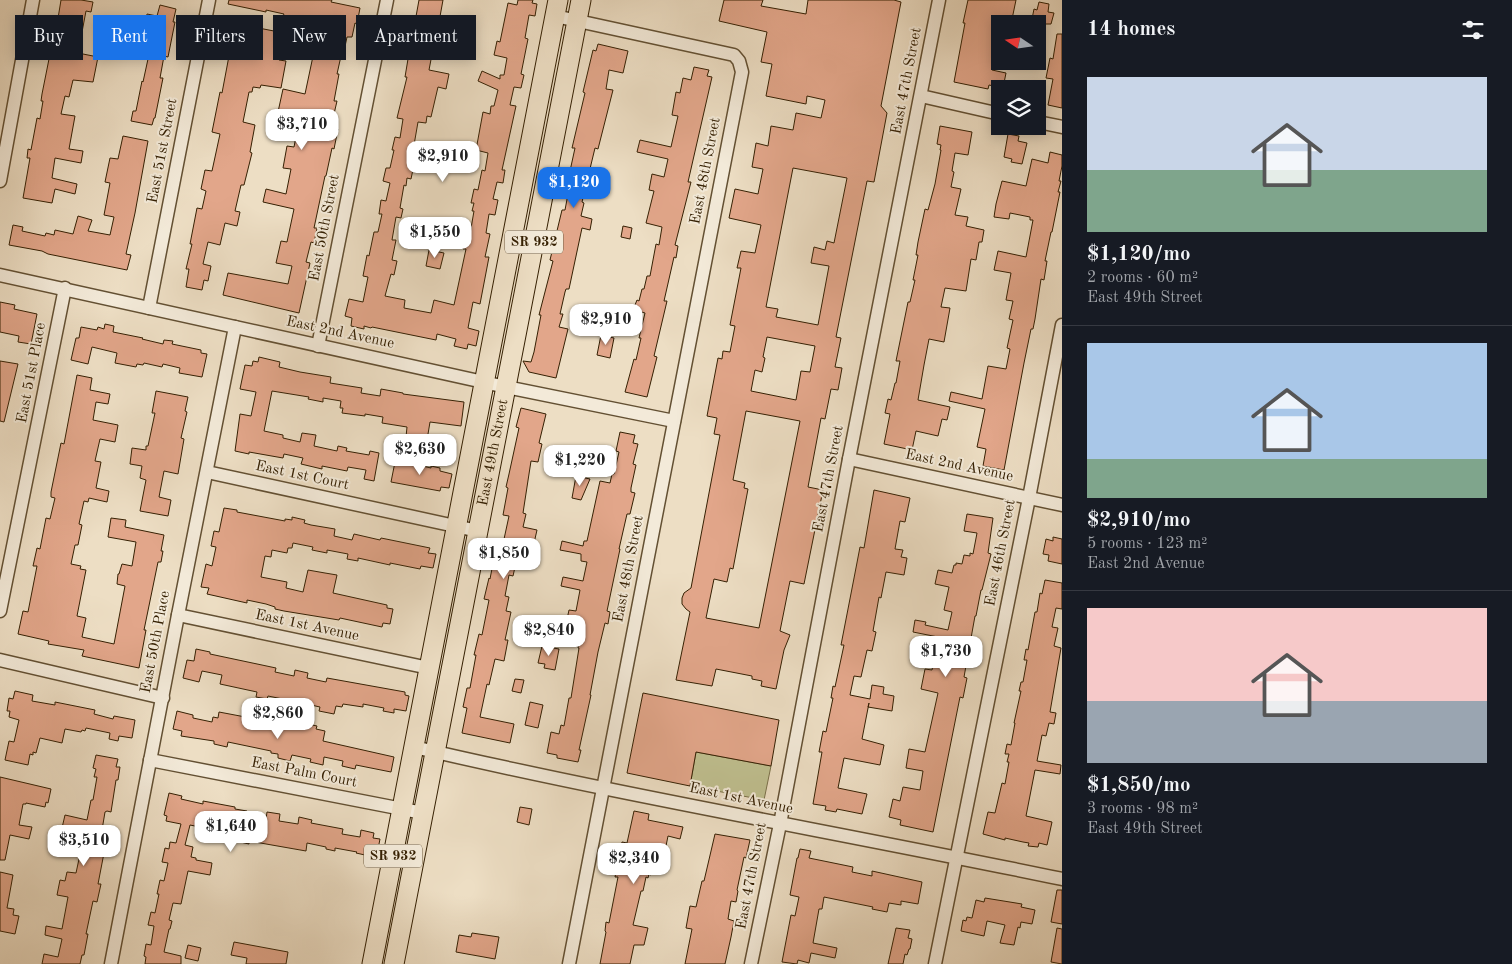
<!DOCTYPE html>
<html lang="en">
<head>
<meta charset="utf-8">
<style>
  body { margin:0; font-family:"Old Standard TT",serif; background:#242831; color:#f1f3f6; height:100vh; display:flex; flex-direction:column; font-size:19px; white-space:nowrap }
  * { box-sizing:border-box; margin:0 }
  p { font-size:16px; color:#9ea1a6 }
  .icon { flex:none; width:28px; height:28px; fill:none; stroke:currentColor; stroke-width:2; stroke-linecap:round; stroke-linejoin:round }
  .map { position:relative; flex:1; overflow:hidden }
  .panel { display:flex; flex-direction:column; background:#171b24; width:450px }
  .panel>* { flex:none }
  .guide { position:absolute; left:15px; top:15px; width:475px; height:45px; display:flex; gap:10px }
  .needle { width:32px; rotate:283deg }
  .fabs { position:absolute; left:991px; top:15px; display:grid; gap:10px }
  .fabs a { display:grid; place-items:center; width:55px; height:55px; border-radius:0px; background:#171b24; box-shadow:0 2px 12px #0003; font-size:25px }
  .price { position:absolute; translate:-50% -42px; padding:0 11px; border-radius:10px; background:#fff; color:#222; font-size:16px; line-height:32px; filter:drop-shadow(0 1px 2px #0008) }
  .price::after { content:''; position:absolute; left:50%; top:30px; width:15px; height:11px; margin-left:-8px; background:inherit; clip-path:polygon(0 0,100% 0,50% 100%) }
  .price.current { background:#1a73e8; color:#fff }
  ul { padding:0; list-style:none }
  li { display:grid; align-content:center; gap:10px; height:265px; padding:0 25px }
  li+li { border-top:1px solid #363941 }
  li span { display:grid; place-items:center; height:155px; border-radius:0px; color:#555 }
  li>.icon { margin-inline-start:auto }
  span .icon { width:90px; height:90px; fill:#fffc; stroke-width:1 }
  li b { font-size:21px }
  h2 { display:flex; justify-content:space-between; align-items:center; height:60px; padding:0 25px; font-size:21px }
  .tag { padding:0 18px; border-radius:0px; background:#171b24; box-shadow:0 2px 12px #0003; font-size:18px; line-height:45px }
  .tag.current { background:#1a73e8; color:#fff }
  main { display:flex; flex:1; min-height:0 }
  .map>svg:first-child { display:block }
  .green { fill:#bfbf8f; stroke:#7a7049 }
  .building { fill:#e2a68a; stroke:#352003; fill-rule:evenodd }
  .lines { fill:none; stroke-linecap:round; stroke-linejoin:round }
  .minor-casing { stroke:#635033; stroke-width:15 }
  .primary-casing { stroke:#352003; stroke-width:21 }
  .minor { stroke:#f3ead9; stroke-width:12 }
  .primary { stroke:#eddec4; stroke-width:19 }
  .labels { text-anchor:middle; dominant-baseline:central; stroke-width:4; stroke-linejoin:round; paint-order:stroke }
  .shield { fill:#f3ead9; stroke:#6e5d43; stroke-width:1 }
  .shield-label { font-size:14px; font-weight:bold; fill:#352003 }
  .street-label { font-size:15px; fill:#352003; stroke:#f3ead9 }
</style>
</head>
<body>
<main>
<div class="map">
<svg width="1062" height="964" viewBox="0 0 1062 964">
  <rect width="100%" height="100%" fill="#eddec4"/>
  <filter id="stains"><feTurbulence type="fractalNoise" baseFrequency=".004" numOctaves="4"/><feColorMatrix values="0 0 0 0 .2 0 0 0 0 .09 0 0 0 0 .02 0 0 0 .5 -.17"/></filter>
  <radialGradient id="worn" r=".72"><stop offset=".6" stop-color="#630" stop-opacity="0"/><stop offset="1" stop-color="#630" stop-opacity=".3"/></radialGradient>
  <!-- green -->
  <polygon class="green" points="696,752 771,766 764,800 690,786"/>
  <!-- building -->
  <g class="building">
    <polygon points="61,0 81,0 93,2 91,12 86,11 78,53 98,57 93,82 73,80 69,97 65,96 61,114 75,116 69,149 83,151 81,163 55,158 52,178 77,184 75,194 55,189 52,203 23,198 30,158 27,158 28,149 31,150 37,118 40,119 43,101 41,101 42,94 50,54 52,55"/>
    <polygon points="229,0 332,0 331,2 360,8 357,24 355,23 352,37 347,37 343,56 341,56 337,74 339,74 334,101 337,101 331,127 338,129 334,149 332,148 326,176 325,176 314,228 317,228 314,243 311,242 306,262 310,263 299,313 223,295 228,273 288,284 292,266 276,263 281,241 287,242 294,209 263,202 266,189 286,194 291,169 283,168 287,146 294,147 300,116 278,112 283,89 305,94 316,42 329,43 333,23 295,16 294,19 283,16 284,14 266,10 266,12 228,4"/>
    <polygon points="419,0 443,0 439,22 442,23 439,34 436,33 434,43 425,42 424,46 433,49 429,70 449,74 446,89 438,87 431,117 427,116 426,123 418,122 414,145 422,146 419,161 415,160 411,179 407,178 406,186 404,185 400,208 403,209 401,218 396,217 392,240 396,240 392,260 397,261 394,275 391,274 385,296 405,300 404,308 431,313 434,300 454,305 466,249 463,249 466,234 470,234 474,211 472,211 474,203 471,203 474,189 478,190 482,170 485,171 488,153 476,150 483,112 490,114 491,106 494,106 498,90 478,81 482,71 500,79 500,75 504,75 507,58 494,55 497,41 500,42 508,3 517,5 518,0 533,0 532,3 537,4 535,16 529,15 525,38 528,39 521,74 524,75 521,88 514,87 510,105 516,106 502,170 505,170 503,183 497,182 493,199 498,200 495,215 489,214 486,233 490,234 485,257 489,257 480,304 473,302 468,328 479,331 476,346 468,344 467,349 454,346 456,339 437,334 436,340 372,327 371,328 364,326 364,329 351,326 352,318 345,316 349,299 363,302 368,277 363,276 367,255 369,256 374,232 378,232 382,214 379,214 381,200 386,201 390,183 383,181 386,168 390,168 394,150 392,150 395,137 400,138 403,119 397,118 407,77 405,77 408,59 407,59 411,40 413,41 417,22 415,22"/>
    <path d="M724,0H763L761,6L806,14L808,0H894L901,2L881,106L887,113L874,182L867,181L836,337L841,338L835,367L842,368L838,390L831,389L825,419L821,418L808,487L823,490L804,584L790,581L780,631L790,635L784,650L776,689L761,686L762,681L752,679V676L716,669L712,686L676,680L690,612L686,609L682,604V598L684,593L691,588L720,435L714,434L717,418L707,416L718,358L722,359L723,351L730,352L735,326L730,325L741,268H737L741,251L755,253L761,225L729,218L735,189L758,194L763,169L752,167L756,143L768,146L771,126L793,130L796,113L821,118L825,100L807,96L806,104L766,96L772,64L761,62L767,32L719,21ZM793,168L847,178L834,243L827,241L825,250L814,247L811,263L829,266L818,325L776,317L778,309L766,307ZM767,337L815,346L810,372L801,371L796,400L751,391L755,370L762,372L765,358L763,357ZM746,411L800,421L759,628L706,618L714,579L727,582L730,568L733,569L748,489L744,488L745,483L733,480Z"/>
    <polygon points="968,0 1016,0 1011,24 997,24 993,45 997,46 992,70 1006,73 1003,88 989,85 988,89 954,82 965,23 963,23"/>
    <polygon points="1039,2 1049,4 1048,12 1054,13 1051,24 1031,24 1034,9 1037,10"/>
    <polygon points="160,5 176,9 173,22 175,22 168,57 164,56 160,78 163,78 155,118 154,118 152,125 131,121 133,111 136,111 142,81 143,82 148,59 138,57 141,44 137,44 140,32 144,32 147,14 157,16"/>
    <polygon points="233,23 279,32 278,39 283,40 279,60 286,61 281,88 261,85 260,88 253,87 252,92 249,92 243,122 255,125 250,152 252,153 244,185 241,185 235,211 240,212 237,226 225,223 220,245 208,242 203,264 211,266 208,281 204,280 202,290 186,287 189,269 186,269 192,244 190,244 197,208 202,209 206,191 201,189 205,170 212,171 220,134 212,132 220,92 222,93 232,40 230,39"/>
    <polygon points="1057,34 1062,34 1062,108 1048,105 1053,79 1046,78 1050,58 1053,59"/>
    <polygon points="598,44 628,51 623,73 609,70 606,89 613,90 598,149 595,148 582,202 584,203 581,216 592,219 590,230 582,228 569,289 566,289 565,292 560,314 563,314 559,327 568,329 556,378 529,372 523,361 531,362 534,352 541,315 539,315 553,261 550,260 562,210 565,210 568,194 565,194 575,148 572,148 585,93 583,92 593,50 596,51"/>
    <polygon points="694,67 709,70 707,76 712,77 688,182 691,182 675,245 678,246 676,258 674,257 664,301 667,301 654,356 657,357 647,397 625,392 634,359 636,360 641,338 639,338 645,313 634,310 635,305 637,300 639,301 642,289 644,289 647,276 650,276 656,244 659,245 662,227 646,223 654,191 649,190 652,174 664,177 668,159 637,152 640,140 671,147 678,116 672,115 676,92 680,93 683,78 691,80"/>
    <polygon points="940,126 972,132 968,155 955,153 952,171 954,172 951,187 961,189 955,215 968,217 966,226 984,230 982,242 979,242 976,260 971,259 966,291 945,288 941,307 950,308 944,342 929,339 924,365 918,400 950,407 947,420 942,419 938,436 916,431 912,450 884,444 890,414 885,413 888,399 891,400 895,383 896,383 900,361 896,361 908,302 910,302 915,280 913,280 918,255 916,255 918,242 925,209 928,210 935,184 941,150 940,150 941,145 937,144"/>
    <polygon points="1008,134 1019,136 1018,141 1027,143 1022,164 1011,162 1012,159 1004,157"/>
    <polygon points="123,136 148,141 135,213 126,254 131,255 127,270 48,254 42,251 9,245 13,225 23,227 22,231 45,236 46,233 54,235 55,230 73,234 78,216 92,220 88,231 110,235 114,217 104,215 110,183 105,182 110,158 118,159"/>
    <polygon points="1050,152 1062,155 1062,166 1059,181 1061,181 1058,192 1060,192 1052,232 1051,232 1045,261 1047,261 1044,280 1041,279 1035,319 1033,329 1031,329 1024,363 1004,470 983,466 986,449 977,447 985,409 949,401 951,392 982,399 988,366 1006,369 1010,349 1007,348 1013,320 1009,319 1013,301 1006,300 1011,273 994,270 998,251 1026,257 1033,220 1030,220 1030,217 1010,213 1009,219 994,217 996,204 1002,181 1026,186 1032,159 1048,163"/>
    <polygon points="623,226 632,228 630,239 621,237"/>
    <polygon points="429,250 444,253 440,269 426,266"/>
    <polygon points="0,302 15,305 14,309 37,314 31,344 18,342 19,336 0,332"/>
    <polygon points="105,324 114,326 113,332 143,338 142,339 163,344 164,340 173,341 172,344 201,350 201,353 207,354 202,377 179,373 180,368 163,364 162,367 144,363 143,365 137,364 136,367 115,363 117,353 92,347 88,364 71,360 76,338 79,338 81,327 97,330 98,327 104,329"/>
    <polygon points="601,335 614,338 610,358 597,355"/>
    <polygon points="259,357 280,362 279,367 300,372 331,377 330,383 362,388 361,393 380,396 381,389 403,393 403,394 464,402 461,426 430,422 427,440 406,437 407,427 382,423 383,417 365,414 365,416 342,413 343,408 340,408 341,401 323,398 323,402 308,399 309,397 272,391 264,431 283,435 283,438 300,442 302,433 316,435 314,446 337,451 338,446 347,448 346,451 369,455 370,451 379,453 374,481 364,479 366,470 348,467 347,471 322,466 322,469 301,464 303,458 284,454 283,458 249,452 249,454 235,451 240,414 251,416 256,392 240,389 245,365 252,366 253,361 258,362"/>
    <polygon points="0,361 18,364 4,422 0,421"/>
    <polygon points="77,375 92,378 90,390 110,394 108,404 96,402 93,420 118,425 115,442 100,439 95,461 101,462 96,488 109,491 107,502 89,498 88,502 84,501 79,524 82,525 78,545 75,545 71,564 81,566 80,569 86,570 77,616 86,618 82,637 114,644 125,586 117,584 118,574 119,574 122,564 132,566 136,542 108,537 111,518 126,520 125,527 164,535 161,551 163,551 161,562 158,562 144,630 146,630 139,668 82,656 84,650 48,644 49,641 18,634 23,611 28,612 37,566 33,566 37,548 40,549 46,518 50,519 55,498 51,497 51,492 61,443 64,444"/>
    <polygon points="156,391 188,397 185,411 187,412 181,438 184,439 178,474 164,471 159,497 171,500 168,516 140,511 146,480 140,478 142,466 130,464 132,448 146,450 146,446 148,446 155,413 152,413"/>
    <polygon points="521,408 546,414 539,443 542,444 538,462 531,461 523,513 526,514 523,527 537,530 532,552 519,549 513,576 509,575 505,596 509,597 506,611 511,612 505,640 508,640 504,661 495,659 489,685 487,684 480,717 514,724 510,743 462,733 467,708 463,707 467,688 470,688 476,655 474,655 479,634 482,635 489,600 484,599 489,578 490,579 494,558 498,559 500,552 501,553 509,516 503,515 508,488 506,487 509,474 519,428 516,427"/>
    <polygon points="620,432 635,435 633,443 638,444 633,464 636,465 631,488 631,492 635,493 630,514 627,514 619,549 620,549 607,611 610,612 608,624 605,623 598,652 590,695 591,695 579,750 581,750 578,762 557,758 557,755 547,753 551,732 559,734 561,725 564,726 569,698 571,698 579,648 578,648 580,637 556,632 558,622 566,624 569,610 576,611 580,590 561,586 563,577 583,581 587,562 581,561 581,554 560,550 562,541 583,546 584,541 587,541 600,481 610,483 612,474 614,474 619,452 616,451"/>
    <polygon points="396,457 411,460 410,463 431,468 431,466 440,468 440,471 452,474 449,488 441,487 440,491 391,482"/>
    <polygon points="576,476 590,479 581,500 572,498"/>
    <polygon points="874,490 910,498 905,522 900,521 895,549 903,550 901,557 907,558 904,575 886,572 881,598 879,597 873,631 876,632 872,651 867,650 861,677 854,676 850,695 870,699 872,685 884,687 883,694 894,696 892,711 868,707 869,703 862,739 884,745 880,765 844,758 838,788 867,794 862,814 837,809 836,812 825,810 826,806 813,804 822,752 819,752 823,731 826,732 833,698 831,698 833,686 835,687 844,645 841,645 855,573 860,547 864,548"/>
    <polygon points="224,508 237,510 237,512 285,521 285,519 292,520 292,517 305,520 304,523 311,525 335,529 334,536 352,540 354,534 380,540 381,538 386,539 430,548 428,553 436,554 433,568 421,566 420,569 390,563 390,565 358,558 358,561 347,559 348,554 327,550 327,553 312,550 313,547 293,543 292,548 288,548 287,553 272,550 271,557 265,556 261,577 287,582 286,588 303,592 308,570 325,573 337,575 333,593 387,605 387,608 393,609 390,624 383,623 382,627 340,618 339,620 284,611 275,609 275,607 266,604 247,600 247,603 207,594 209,588 201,587 206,564 212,566 216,547 211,546 214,531 219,532"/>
    <polygon points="967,514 993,518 988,553 991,554 982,590 981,590 976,616 975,616 964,677 967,678 963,698 960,697 933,832 900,825 901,820 889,817 893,799 900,801 903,787 920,790 923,771 906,768 909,749 925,752 938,693 921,689 925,669 932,670 938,637 913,632 915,620 926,622 925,625 948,630 952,612 944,610 949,587 935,584 938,570 952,573 954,565 956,565 956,563 962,564 964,555 970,556 970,553 973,554 977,533 964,531"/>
    <polygon points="1053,537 1062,539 1062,564 1048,561 1049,555 1043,554 1046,539 1053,541"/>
    <polygon points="1045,580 1062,583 1062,609 1056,608 1052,627 1058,628 1054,646 1061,648 1050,712 1056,713 1054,724 1049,723 1046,736 1042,735 1037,761 1061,765 1060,774 1035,770 1026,816 1052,822 1047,845 1039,843 1038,847 1028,846 1029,843 1023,842 1005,838 1005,840 983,834 988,812 995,813 1002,783 1005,784 1009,762 1007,762 1009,754 1005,754 1007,744 1011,745 1015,723 1014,723 1021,691 1019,691 1021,682 1023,682 1027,660 1024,660 1026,649 1028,650 1035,612 1037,612 1040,593 1042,594"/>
    <polygon points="542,646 559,649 555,670 544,668 545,664 538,663"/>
    <polygon points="196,649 210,652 210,654 276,668 275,672 294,676 295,670 308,673 307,678 326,682 327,678 405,692 405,695 409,696 406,711 394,709 394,713 383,711 384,708 363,704 363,707 343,704 342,707 336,706 334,714 319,711 320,707 302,703 268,696 267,699 256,697 257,692 220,684 222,675 202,671 199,682 183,678 187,660 194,661"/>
    <polygon points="515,679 524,680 521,693 512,691"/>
    <polygon points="15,691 33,695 32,701 55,705 55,702 95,710 94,714 113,719 114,716 135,720 132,738 119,736 118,741 109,739 110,733 86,728 85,731 82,730 81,732 65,729 62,743 40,738 36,753 33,752 33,755 30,754 28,765 5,760 9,741 14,742 19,720 9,717 10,711 7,711 9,698 13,699"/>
    <polygon points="643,693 779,720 771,766 696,752 690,786 627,773"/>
    <polygon points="530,702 543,705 538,728 525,725"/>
    <polygon points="177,711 193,715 193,718 212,722 213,717 218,718 219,712 277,723 277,722 285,724 286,719 317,726 316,729 325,731 323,741 394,757 391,772 356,765 355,769 342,766 343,761 324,757 323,765 310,762 311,759 292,755 290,761 278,758 278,754 271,753 271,751 228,742 227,747 214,744 214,741 181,736 182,731 173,729"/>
    <polygon points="96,755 118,759 116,767 120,767 118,780 116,780 111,812 107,811 105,812 102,830 106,831 102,852 104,853 98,884 101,884 97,902 93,901 86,934 88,934 84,955 82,955 80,964 42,964 44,954 58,957 62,939 45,935 46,926 62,929 68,897 57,895 60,880 65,881 67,872 76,873 82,845 71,843 71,841 64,840 66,829 62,828 65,815 87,820 91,800 93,800 97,777 94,777 96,769 93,768"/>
    <polygon points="0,777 51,789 48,803 46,802 45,807 26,803 26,804 23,804 19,825 32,827 29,839 10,835 5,860 0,860"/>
    <polygon points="169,793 182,796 181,799 203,804 203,801 235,807 235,809 247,811 247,815 266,819 267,812 280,814 279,821 298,824 299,817 312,820 311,823 343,829 342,834 360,837 361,830 374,833 373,838 380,839 377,854 366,852 365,855 356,853 357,852 335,848 335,851 326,849 326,847 307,843 306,851 249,841 249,844 223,838 224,832 190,825 185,845 193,847 191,857 196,858 196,860 212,863 210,875 188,871 181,904 173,903 169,920 172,921 170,929 169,929 164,952 181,956 181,964 145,964 146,957 144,956 146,944 151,945 154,926 148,925 151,912 155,913 159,894 157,894 160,880 164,881 168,863 162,862 165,848 169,849 170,842 176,843 181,824 166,821 167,816 164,815"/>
    <polygon points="520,807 532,809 529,825 517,822"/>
    <polygon points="634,811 649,814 648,820 683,827 680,839 668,836 663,861 654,860 651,875 649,874 648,878 646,877 643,891 641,891 633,925 648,928 644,945 634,945 630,964 600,964 606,932 605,931 606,922 609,923 618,877 615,877 622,842 627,843"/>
    <polygon points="715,834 750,840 746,858 744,857 737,890 738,891 736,902 731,901 728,919 734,921 731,937 725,964 685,964 692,929 686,928 690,906 696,907 702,881 704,881"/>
    <polygon points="800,849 811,851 809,858 853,867 852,872 872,876 872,871 922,882 918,904 901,901 901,905 889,903 887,912 872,909 873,907 824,897 822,909 819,909 813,943 837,948 835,958 811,953 809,963 798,960 797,964 782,962 791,915 795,916 799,897 790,895 797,858 798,858"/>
    <polygon points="0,872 13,875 7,908 14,909 13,915 19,916 15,934 0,931"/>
    <polygon points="1057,890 1062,890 1062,924 1051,922"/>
    <polygon points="985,898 1022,904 1021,907 1035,910 1032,924 1021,922 1020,928 1018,927 1014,945 1000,943 1005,925 987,921 984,936 961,931 963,920 966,921 967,917 972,918 976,900 984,902"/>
    <polygon points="896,928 910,930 908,938 912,939 910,949 909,949 907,955 905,954 903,964 888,964"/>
    <polygon points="1057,928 1062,929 1062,964 1051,962"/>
    <polygon points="472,933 499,937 495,959 456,952 459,935 471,937"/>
    <polygon points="234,942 288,952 286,964 246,964 247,958 231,955"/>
    <polygon points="188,945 201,948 198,961 185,958"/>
  </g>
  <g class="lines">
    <!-- minor casing -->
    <g class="minor-casing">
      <g id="minor">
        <polyline points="555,16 734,55 739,61 742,72 569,964"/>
        <polyline points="921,96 1000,114"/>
        <polyline points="1038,122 1062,127"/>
        <polyline points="0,181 33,0"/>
        <polyline points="0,275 506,387 674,421"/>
        <polyline points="149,308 209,0"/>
        <polyline points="318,346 387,0"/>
        <polyline points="849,459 1062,505"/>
        <polyline points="207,472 478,531"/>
        <polyline points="0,611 65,288"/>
        <polyline points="178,615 429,668"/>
        <polyline points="0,660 163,698"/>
        <path d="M414,747C629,797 846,834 1062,879"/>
        <polyline points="150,760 423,813"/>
        <polyline points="111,964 178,615 235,327"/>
        <polyline points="751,964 780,824 849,459 939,0"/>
        <polyline points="935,964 1029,498 1062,325"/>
      </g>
    </g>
    <!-- primary casing -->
    <g class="primary-casing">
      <g id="primary">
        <polyline points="372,964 558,0"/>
        <path id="s1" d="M394,964L581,0"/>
      </g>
    </g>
    <!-- minor -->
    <use href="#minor" class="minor"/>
    <!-- primary -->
    <use href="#primary" class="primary"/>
  </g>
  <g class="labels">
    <!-- shield labels -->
    <g class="shield">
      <rect x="505" y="230.5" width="58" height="23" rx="4"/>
      <rect x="364" y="844.5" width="58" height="23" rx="4"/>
    </g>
    <g class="shield-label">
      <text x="534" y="242">SR 932</text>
      <text x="393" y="856">SR 932</text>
    </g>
    <!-- street labels -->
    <g class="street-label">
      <text transform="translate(907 81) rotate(-79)">East 47th Street</text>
      <text transform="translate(163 151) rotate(-79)">East 51st Street</text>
      <text transform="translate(706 171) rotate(-79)">East 48th Street</text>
      <text transform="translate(325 228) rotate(-79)">East 50th Street</text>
      <text transform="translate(340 333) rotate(12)">East 2nd Avenue</text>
      <text transform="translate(32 373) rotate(-79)">East 51st Place</text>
      <text stroke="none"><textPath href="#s1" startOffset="521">East 49th Street</textPath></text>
      <text transform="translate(959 466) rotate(12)">East 2nd Avenue</text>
      <text transform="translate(302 476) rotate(12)">East 1st Court</text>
      <text transform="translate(829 479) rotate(-79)">East 47th Street</text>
      <text transform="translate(1001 553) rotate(-79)">East 46th Street</text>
      <text transform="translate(629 569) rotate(-79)">East 48th Street</text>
      <text transform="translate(307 626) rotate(12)">East 1st Avenue</text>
      <text transform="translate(156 642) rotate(-79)">East 50th Place</text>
      <text transform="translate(304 773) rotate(11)">East Palm Court</text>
      <text transform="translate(741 799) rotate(12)">East 1st Avenue</text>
      <text transform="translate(752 876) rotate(-79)">East 47th Street</text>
    </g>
  </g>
  <rect width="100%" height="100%" filter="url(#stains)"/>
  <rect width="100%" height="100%" fill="url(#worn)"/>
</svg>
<div class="fabs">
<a><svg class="needle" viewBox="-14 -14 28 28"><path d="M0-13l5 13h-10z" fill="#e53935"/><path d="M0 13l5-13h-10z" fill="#9ea1a6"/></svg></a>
<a><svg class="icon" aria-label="layers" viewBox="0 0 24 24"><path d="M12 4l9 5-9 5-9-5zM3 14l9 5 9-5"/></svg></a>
</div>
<b class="price" style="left:302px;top:151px">$3,710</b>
<b class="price" style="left:443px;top:183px">$2,910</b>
<b class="price current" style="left:574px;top:209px">$1,120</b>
<b class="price" style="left:435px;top:259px">$1,550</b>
<b class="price" style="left:606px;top:346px">$2,910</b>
<b class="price" style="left:420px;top:476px">$2,630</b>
<b class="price" style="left:580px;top:487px">$1,220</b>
<b class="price" style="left:504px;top:580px">$1,850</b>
<b class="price" style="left:549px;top:657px">$2,840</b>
<b class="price" style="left:946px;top:678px">$1,730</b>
<b class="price" style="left:278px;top:740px">$2,860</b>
<b class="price" style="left:231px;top:853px">$1,640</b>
<b class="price" style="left:84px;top:867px">$3,510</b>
<b class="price" style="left:634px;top:885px">$2,340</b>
<div class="guide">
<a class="tag">Buy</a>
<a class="tag current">Rent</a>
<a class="tag">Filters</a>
<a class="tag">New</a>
<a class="tag">Apartment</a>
</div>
</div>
<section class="panel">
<h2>14 homes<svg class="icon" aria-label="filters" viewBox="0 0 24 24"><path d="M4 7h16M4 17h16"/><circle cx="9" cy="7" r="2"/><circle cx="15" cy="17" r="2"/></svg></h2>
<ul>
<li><span style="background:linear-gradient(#c9d6e8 60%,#7fa58c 0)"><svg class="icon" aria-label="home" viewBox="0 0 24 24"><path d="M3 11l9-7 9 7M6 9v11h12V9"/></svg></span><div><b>$1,120/mo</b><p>2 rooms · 60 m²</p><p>East 49th Street</p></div></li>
<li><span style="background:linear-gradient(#a9c7e8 75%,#7fa58c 0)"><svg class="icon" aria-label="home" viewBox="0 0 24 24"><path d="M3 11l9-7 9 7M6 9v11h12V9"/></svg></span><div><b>$2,910/mo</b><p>5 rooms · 123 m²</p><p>East 2nd Avenue</p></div></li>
<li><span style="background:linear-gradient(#f6c9c9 60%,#9aa5b1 0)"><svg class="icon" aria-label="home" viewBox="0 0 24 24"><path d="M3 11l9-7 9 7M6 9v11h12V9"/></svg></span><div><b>$1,850/mo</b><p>3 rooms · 98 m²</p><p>East 49th Street</p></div></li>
</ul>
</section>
</main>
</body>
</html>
